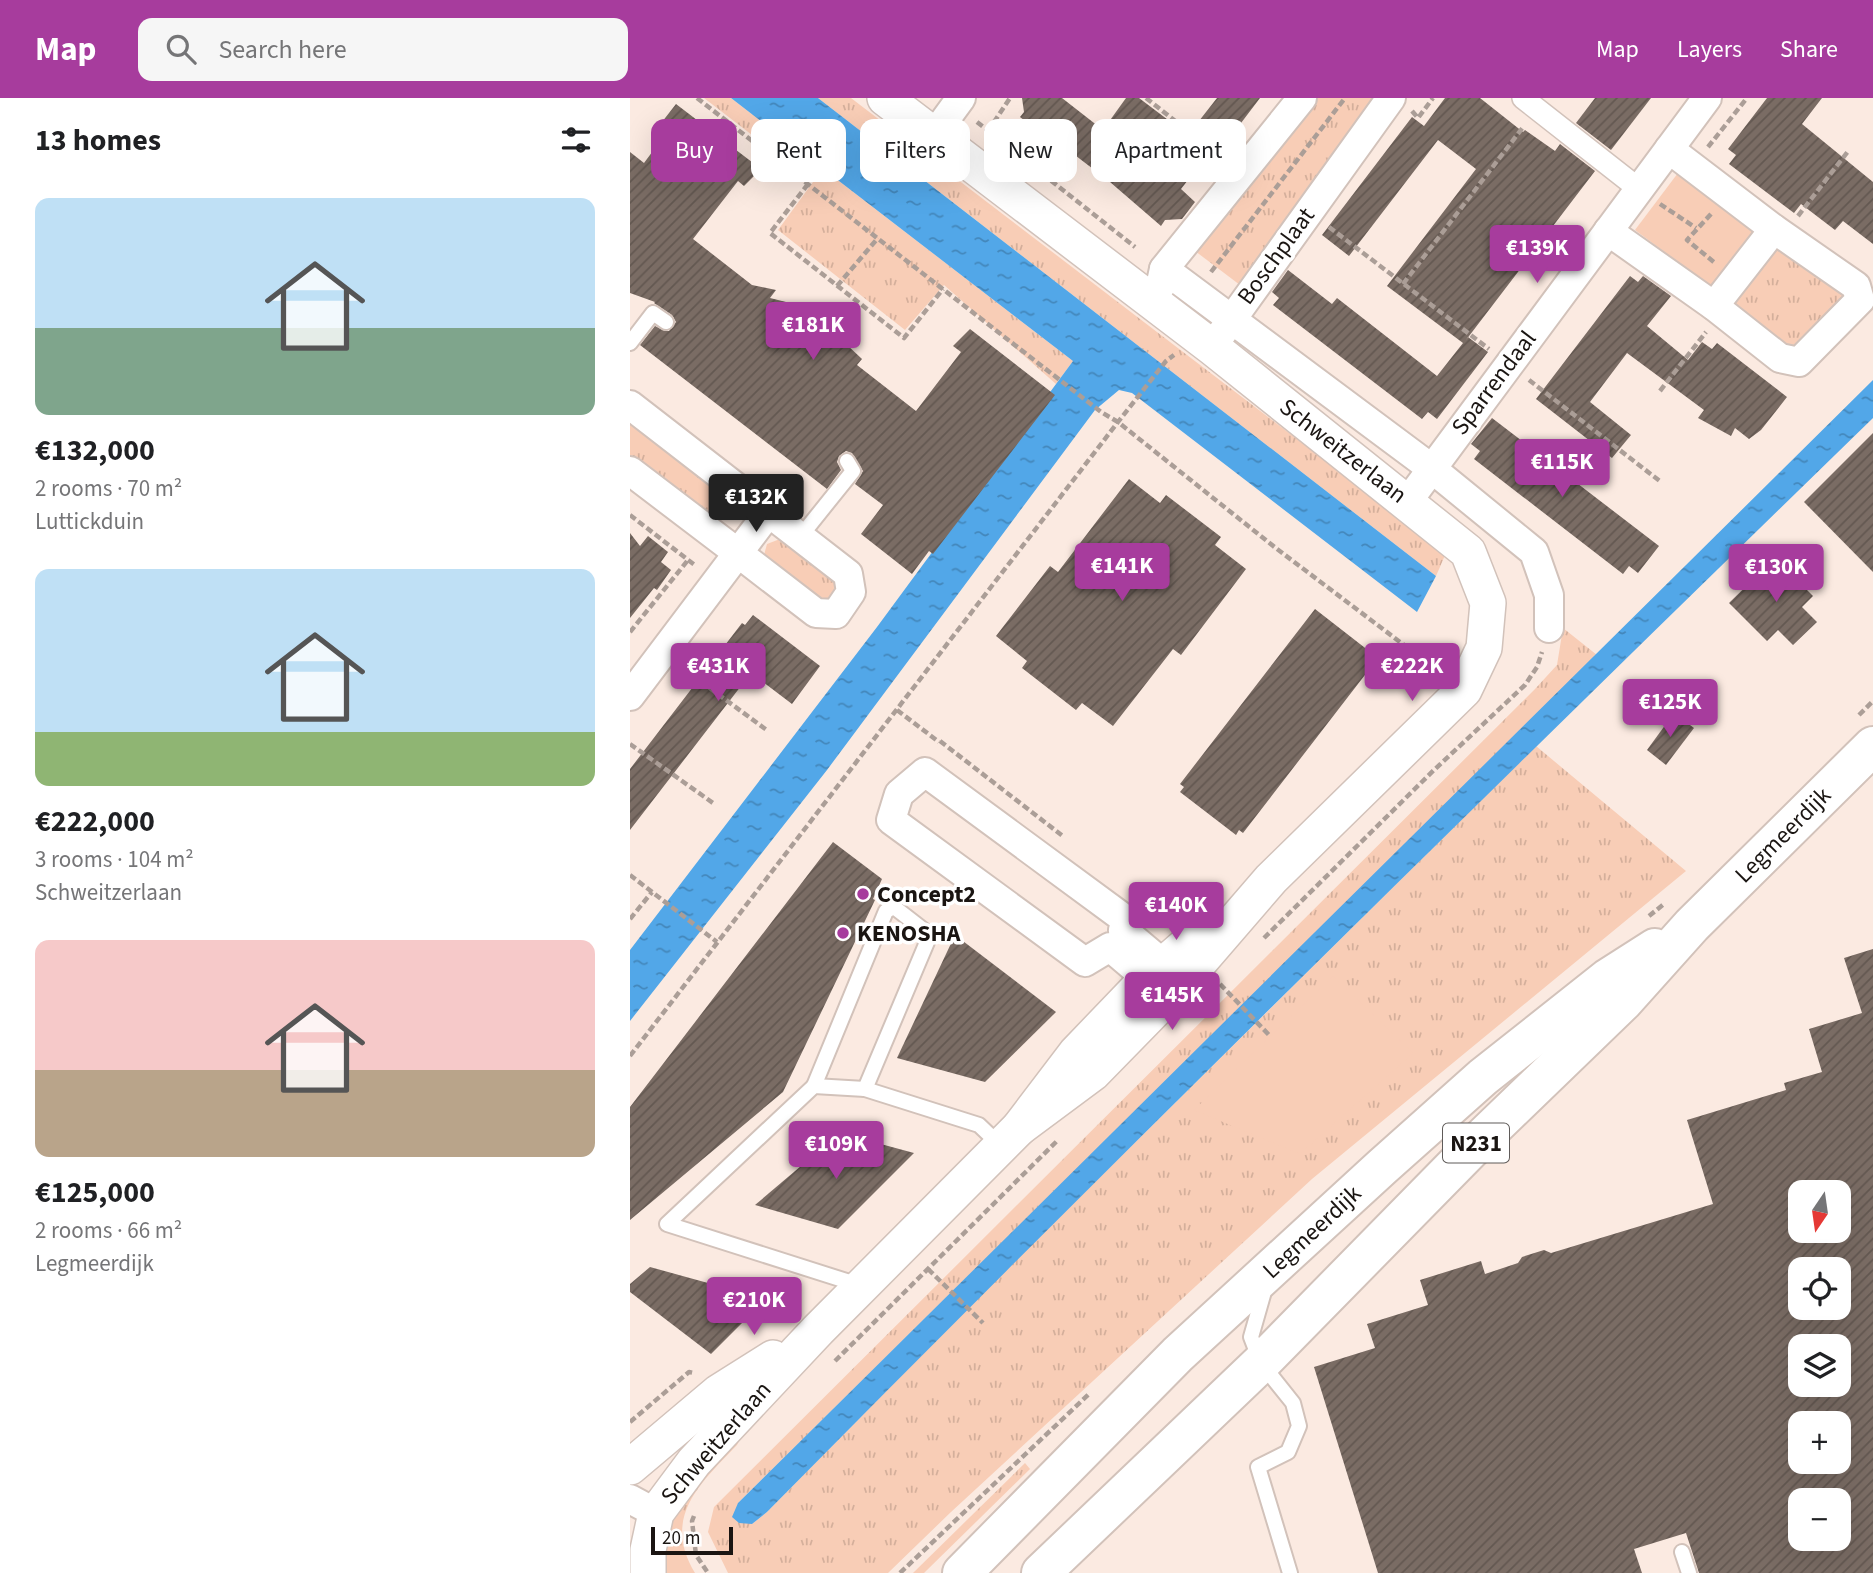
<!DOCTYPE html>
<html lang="en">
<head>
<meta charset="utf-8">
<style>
  body { margin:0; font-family:"Source Sans 3",sans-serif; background:#f6f6f6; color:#202124; height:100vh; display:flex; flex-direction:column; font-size:26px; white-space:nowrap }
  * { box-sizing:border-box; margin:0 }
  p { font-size:23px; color:#757577 }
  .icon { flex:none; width:38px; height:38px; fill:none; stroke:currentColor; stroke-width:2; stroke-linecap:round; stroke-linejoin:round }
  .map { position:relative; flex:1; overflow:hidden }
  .panel { display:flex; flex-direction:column; background:#fff; width:630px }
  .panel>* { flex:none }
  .hud { position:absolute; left:21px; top:21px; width:665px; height:63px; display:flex; gap:14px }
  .needle { width:46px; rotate:193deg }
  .controls { position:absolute; left:1158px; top:1082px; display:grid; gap:14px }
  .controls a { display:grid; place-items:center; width:63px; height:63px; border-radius:14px; background:#fff; box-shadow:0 7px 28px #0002; font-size:35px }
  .scale { position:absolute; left:21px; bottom:18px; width:82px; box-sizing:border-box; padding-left:7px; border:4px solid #1a1512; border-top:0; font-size:19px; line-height:24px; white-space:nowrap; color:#1a1512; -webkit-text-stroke:5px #fff; paint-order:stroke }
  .price { position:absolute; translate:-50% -60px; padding:0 16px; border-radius:7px; background:#a73c9d; color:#fff; font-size:23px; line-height:46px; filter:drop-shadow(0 2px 4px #0008) }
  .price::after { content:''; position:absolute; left:50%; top:42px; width:21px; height:16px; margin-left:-10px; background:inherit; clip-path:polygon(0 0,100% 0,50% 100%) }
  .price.current { background:#222; color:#fff }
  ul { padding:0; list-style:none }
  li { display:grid; align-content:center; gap:14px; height:371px; padding:0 35px }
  li span { display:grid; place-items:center; height:217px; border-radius:14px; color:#555 }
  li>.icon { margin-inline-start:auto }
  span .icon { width:126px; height:126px; fill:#fffc; stroke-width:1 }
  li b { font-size:30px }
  h2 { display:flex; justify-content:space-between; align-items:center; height:84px; padding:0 35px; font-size:30px }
  .chip { padding:0 24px; border-radius:14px; background:#fff; box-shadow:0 7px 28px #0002; font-size:24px; line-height:63px }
  .chip.current { background:#a73c9d; color:#fff }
  header { display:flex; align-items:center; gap:42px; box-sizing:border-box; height:98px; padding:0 35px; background:#a73c9d; color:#fff }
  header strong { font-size:33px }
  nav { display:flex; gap:38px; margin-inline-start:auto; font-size:24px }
  .search { width:490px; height:63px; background:#f6f6f6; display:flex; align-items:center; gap:18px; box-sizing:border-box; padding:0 24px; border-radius:14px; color:#757577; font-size:26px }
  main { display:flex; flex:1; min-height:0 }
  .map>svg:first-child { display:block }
  .grass { fill:url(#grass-tufts) }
  .green { fill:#f8cdb6 }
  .water { fill:url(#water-ripples) }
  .building { fill:url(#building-hatch); fill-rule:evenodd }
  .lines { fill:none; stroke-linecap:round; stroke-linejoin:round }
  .service-casing { stroke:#d2c2ba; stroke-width:18 }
  .pedestrian-casing { stroke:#d2c2ba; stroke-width:24 }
  .minor-casing { stroke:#d2c2ba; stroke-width:32 }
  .tertiary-casing { stroke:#d2c2ba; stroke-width:38 }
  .primary-casing { stroke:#d2c2ba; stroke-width:42 }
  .path { stroke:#ab9e97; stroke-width:4.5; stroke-dasharray:7 3.5; stroke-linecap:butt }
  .service { stroke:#fff; stroke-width:14 }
  .pedestrian { stroke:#fff; stroke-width:21 }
  .minor { stroke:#fff; stroke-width:28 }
  .tertiary { stroke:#fff; stroke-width:35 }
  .primary { stroke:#fff; stroke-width:38 }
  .poi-dot { fill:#a73c9d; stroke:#fff; stroke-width:2.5 }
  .labels { text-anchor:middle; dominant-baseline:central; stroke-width:7; stroke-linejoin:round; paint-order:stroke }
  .shield { fill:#fff; stroke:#5f5b59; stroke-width:2 }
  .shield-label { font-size:23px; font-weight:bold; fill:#1a1512 }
  .street-label { font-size:24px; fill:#1a1512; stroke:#fff }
  .poi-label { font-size:24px; font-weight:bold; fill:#1a1512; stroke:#fff; text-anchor:start }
</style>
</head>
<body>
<header>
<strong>Map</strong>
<div class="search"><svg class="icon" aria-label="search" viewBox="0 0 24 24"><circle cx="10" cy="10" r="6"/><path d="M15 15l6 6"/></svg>Search here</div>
<nav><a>Map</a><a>Layers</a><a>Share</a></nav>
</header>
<main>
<section class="panel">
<h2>13 homes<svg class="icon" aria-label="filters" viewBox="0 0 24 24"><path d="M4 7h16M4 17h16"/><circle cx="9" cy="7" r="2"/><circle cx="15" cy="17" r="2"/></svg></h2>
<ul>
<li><span style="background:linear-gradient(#bfe0f5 60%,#7fa58c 0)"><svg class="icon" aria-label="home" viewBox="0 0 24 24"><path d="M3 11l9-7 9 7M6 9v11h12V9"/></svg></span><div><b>€132,000</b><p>2 rooms · 70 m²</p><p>Luttickduin</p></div></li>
<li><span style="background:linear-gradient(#bfe0f5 75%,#8fb573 0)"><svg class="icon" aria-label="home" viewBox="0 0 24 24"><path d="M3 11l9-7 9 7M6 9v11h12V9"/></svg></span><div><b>€222,000</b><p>3 rooms · 104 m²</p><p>Schweitzerlaan</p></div></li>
<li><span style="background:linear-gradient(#f6c9c9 60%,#b9a48a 0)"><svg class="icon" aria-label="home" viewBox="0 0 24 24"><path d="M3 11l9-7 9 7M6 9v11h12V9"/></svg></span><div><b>€125,000</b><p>2 rooms · 66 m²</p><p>Legmeerdijk</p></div></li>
</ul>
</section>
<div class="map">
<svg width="1243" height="1475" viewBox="0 0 1243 1475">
  <defs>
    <pattern id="grass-tufts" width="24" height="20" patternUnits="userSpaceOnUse" patternTransform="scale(1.75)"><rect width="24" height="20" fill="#f8cdb6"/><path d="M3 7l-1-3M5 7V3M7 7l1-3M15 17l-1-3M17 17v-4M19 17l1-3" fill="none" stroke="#d4af9b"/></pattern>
    <pattern id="water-ripples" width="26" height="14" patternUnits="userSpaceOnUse" patternTransform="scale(1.75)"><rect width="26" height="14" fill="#52a7e8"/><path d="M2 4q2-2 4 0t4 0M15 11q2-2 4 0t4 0" fill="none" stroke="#4387bb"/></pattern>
    <pattern id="building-hatch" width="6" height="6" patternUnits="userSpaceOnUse" patternTransform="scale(1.75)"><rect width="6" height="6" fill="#7a6c64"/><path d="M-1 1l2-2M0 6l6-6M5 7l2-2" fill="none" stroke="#635851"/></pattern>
  </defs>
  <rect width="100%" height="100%" fill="#fbeae1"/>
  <!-- grass -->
  <g class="grass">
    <polygon points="74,0 101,0 443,263 426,286 314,187 275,232 148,132 183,84"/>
    <polygon points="188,0 221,0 816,455 806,478"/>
    <polygon points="683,0 750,0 610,187 565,153"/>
    <polygon points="1145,142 1219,196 1164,253 1099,202"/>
    <polygon points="0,322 105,403 84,429 0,364"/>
    <polygon points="150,441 200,476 204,484 204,496 192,504 136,466 134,457 137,446"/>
    <polygon points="933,530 967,557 108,1405 122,1426 137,1414 357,1191 906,648 1056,773 682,1081 321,1414 258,1475 98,1475 78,1434 84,1409 905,591 927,567"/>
    <path d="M111,1339L107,1347C71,1385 31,1419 65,1475H37V1434L45,1406Z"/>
    <polygon points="395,1365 400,1371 294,1475 283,1475"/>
  </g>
  <!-- green -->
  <g class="green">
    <polygon points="1051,71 1130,131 1084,191 1005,132"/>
    <polygon points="703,878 783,955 670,1056 564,1012"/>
  </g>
  <!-- water -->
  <g class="water">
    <polygon points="101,0 188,0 806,478 787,514 502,295 489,292 465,312 197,672 0,923 0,852 247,529 443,263"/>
    <path d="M1243,282V320C871,682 501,1045 137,1414L122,1426L109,1425L102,1419L108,1405Z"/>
  </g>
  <!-- building -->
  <g class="building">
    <polygon points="392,0 432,0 473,32 496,0 509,0 558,37 587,0 630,0 589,54 583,50 551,91 565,104 552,121 535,122 531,128 480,84 411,31 409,34 390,19 394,14"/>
    <polygon points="815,0 850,0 893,34 895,32 925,53 930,46 965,73 836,242 838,239 858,254 807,321 798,314 792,321 643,207 649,200 642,194 658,172 702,206 707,200 807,278 833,245 757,188 846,71 808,42 719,158 692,137 782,19 794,28"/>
    <polygon points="965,0 1021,0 981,52 946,25"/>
    <polygon points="1137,0 1192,0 1172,26 1243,84 1243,146 1213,123 1205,132 1171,106 1164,115 1099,66 1106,57 1098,51"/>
    <polygon points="46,6 131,71 114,88 108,83 63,141 122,187 146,192 140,200 164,206 157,214 191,240 198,232 215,245 232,261 227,267 286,313 331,254 323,248 340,231 425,297 303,456 299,453 282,476 231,436 253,407 225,386 233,373 222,355 216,353 209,358 207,364 211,372 197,391 10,247 25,228 35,233 39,233 46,224 42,217 24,205 25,204 0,195 0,54 14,65 40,30 32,24"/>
    <polygon points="1000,178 1008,184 1013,178 1041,198 1017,228 1058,262 1072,244 1082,251 1087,245 1157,299 1131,332 1119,341 1105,330 1101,338 1068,320 1074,312 997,255 960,304 1001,337 982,360 906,301"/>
    <polygon points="862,320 1029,448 1008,475 999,468 993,476 844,361 850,353 841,346"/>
    <polygon points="1243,335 1243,474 1174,404"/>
    <polygon points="499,381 530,405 536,397 591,439 585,447 616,471 551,557 543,551 483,628 452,605 446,612 392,570 397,563 366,538 420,468 428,474"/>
    <polygon points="0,435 10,448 18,438 38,454 31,464 41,472 27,492 24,490 0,520"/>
    <polygon points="1145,460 1183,498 1172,509 1187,524 1163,547 1148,532 1137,543 1099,505"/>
    <polygon points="685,511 748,560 613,735 609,732 606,737 550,694 554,689 550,686"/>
    <polygon points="123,517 190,568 162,606 121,575 0,732 0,671 112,525 115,527"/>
    <polygon points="1044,615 1064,630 1036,667 1017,652"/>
    <polygon points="203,744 252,781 243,801 245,802 153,994 0,1122 0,1009"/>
    <polygon points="325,837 426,914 355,984 267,960"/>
    <path d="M1243,851V1475H1069L1056,1435L1004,1451L1012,1475H748L684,1269L745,1250L737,1226L798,1207L790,1182L851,1163L855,1176L888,1165L892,1159L914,1152L921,1155L1083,1106L1057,1022L1156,992L1154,985L1192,974L1179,931L1232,915L1214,860ZM1171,1094H1209V1132H1171ZM1171,1171H1209V1209H1171ZM1171,1248H1209V1286H1171ZM1171,1325H1209V1363H1171ZM1171,1402H1209V1440H1171Z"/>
    <polygon points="210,1035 284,1055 208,1131 125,1107"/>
    <polygon points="20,1169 136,1201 81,1256 0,1194 0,1186"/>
  </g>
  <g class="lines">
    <!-- service casing -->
    <g class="service-casing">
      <g id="service">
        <polyline points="0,245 23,215 36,224"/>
        <polyline points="170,439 223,373 217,363"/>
        <polyline points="184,988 256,813 264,809 300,837 235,991"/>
        <polyline points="229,1187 37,1126 184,988 235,991 349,1027 370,1047"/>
        <polyline points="635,1190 621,1239 631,1265 663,1305 669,1328 658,1354 628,1369 660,1475"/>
        <polyline points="1052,1454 1059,1475"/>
      </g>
    </g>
    <!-- pedestrian casing -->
    <g class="pedestrian-casing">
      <polyline id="pedestrian" points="893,0 1009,91"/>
    </g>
    <!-- minor casing -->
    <g class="minor-casing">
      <g id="minor">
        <polyline points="304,37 331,0"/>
        <polyline points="978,133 1084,208 1150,260 1169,264 1230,202 1226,188 1144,131 1039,51"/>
        <polyline points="534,171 801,370 904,454 919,497 919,530"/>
        <polyline points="530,189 534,171 672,0"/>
        <polyline points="1084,208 1144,131"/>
        <polyline points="592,235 761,0"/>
        <path d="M0,307C73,363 145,420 218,476L221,494L206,516L186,515L108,455L139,414"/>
        <polyline points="0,373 108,455 0,598"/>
        <polyline points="778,403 1077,0"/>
        <polyline points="533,894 480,849 455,864 261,722 269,696 295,674 496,822 493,832 550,880"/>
        <polyline points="0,1401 26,1415"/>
      </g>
    </g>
    <!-- tertiary casing -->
    <g class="tertiary-casing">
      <g id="tertiary">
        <polyline points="255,0 583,250 838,454 858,505 854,550 834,592 641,781 553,883 463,975 389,1030"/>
        <polyline points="0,1369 89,1294 143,1260"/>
        <polyline points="18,1475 18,1452 26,1415 64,1364 188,1232 389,1030 446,955 517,881 570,835"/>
      </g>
    </g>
    <!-- primary casing -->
    <g class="primary-casing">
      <g id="primary">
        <polyline points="332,1475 548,1256 752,1069 853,979 978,880 1025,850"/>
        <polyline points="411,1475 631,1265 850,1042 993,904 1062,827 1243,648"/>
      </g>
    </g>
    <!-- path -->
    <g class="path">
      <polyline points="67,0 471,314 488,324 647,451 811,575"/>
      <polyline points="516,0 592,60"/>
      <polyline points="782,13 788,20 803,0"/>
      <polyline points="347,24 505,149"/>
      <polyline points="358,33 380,0"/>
      <polyline points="1078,49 1117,0"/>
      <polyline points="178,86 140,135 274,240 313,191"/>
      <polyline points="1030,106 1066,130"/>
      <polyline points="1081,116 1057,142 1085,165"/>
      <polyline points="1168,118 1219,52"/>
      <polyline points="699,129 859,251"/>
      <polyline points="581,174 715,0"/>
      <polyline points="773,186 894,28"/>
      <polyline points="207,188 248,140"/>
      <polyline points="899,282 1031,384"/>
      <polyline points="1030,293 1076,234"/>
      <polyline points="0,417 66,468"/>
      <polyline points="0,534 58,462"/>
      <polyline points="54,571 138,633"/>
      <polyline points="267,612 309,644"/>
      <polyline points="1229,617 1243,603"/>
      <polyline points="310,643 434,739"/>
      <polyline points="0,646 83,705"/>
      <polyline points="0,777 87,844"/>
      <polyline points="516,802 542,822"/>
      <polyline points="1019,818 1034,806"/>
      <polyline points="0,821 22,794"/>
      <polyline points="634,840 804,672 895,587 907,569 912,554"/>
      <polyline points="590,886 640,938"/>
      <polyline points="0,958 488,324 536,263 544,257"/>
      <polyline points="298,1171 353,1225"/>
      <polyline points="205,1263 428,1042"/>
      <polyline points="0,1324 59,1274 64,1275"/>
      <polyline points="64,1418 62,1423 66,1457 78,1475"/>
      <polyline points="270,1475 459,1296"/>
    </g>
    <!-- service -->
    <use href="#service" class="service"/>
    <!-- pedestrian -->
    <use href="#pedestrian" class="pedestrian"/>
    <!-- minor -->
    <use href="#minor" class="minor"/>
    <!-- tertiary -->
    <use href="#tertiary" class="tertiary"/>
    <!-- primary -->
    <use href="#primary" class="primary"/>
  </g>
  <!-- markers -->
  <g class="poi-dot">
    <circle cx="233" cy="796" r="7"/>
    <circle cx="213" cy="835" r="7"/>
  </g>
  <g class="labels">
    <!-- shield labels -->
    <rect class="shield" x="813" y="1025.5" width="66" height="39" rx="5"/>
    <g class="shield-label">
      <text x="846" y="1045">N231</text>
    </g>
    <!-- street labels -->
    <g class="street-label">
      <text transform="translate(646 158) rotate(-54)">Boschplaat</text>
      <text transform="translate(864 285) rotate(-53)">Sparrendaal</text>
      <text transform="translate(713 353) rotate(38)">Schweitzerlaan</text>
      <text transform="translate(1153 737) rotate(-45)">Legmeerdijk</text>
      <text transform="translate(682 1134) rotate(-43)">Legmeerdijk</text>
      <text transform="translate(86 1345) rotate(-49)">Schweitzerlaan</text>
    </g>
    <!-- poi labels -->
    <g class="poi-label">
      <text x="247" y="796">Concept2</text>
      <text x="227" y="835">KENOSHA</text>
    </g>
  </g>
</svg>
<div class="controls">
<a><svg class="needle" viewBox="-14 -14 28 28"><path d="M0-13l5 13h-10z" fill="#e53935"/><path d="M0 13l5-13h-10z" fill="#757577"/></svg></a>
<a><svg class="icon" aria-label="locate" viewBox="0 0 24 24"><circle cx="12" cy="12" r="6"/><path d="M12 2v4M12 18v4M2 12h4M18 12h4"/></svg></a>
<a><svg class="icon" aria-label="layers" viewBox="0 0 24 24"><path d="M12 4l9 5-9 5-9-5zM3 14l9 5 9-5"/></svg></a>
<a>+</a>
<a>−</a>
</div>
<div class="scale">20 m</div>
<b class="price" style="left:907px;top:187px">€139K</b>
<b class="price" style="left:183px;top:264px">€181K</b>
<b class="price" style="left:932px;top:401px">€115K</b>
<b class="price current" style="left:126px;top:436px">€132K</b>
<b class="price" style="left:492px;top:505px">€141K</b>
<b class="price" style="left:1146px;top:506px">€130K</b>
<b class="price" style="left:88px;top:605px">€431K</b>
<b class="price" style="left:782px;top:605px">€222K</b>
<b class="price" style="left:1040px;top:641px">€125K</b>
<b class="price" style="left:546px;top:844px">€140K</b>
<b class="price" style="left:542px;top:934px">€145K</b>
<b class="price" style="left:206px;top:1083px">€109K</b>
<b class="price" style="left:124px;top:1239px">€210K</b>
<div class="hud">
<a class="chip current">Buy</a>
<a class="chip">Rent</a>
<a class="chip">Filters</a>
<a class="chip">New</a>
<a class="chip">Apartment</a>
</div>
</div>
</main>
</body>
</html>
